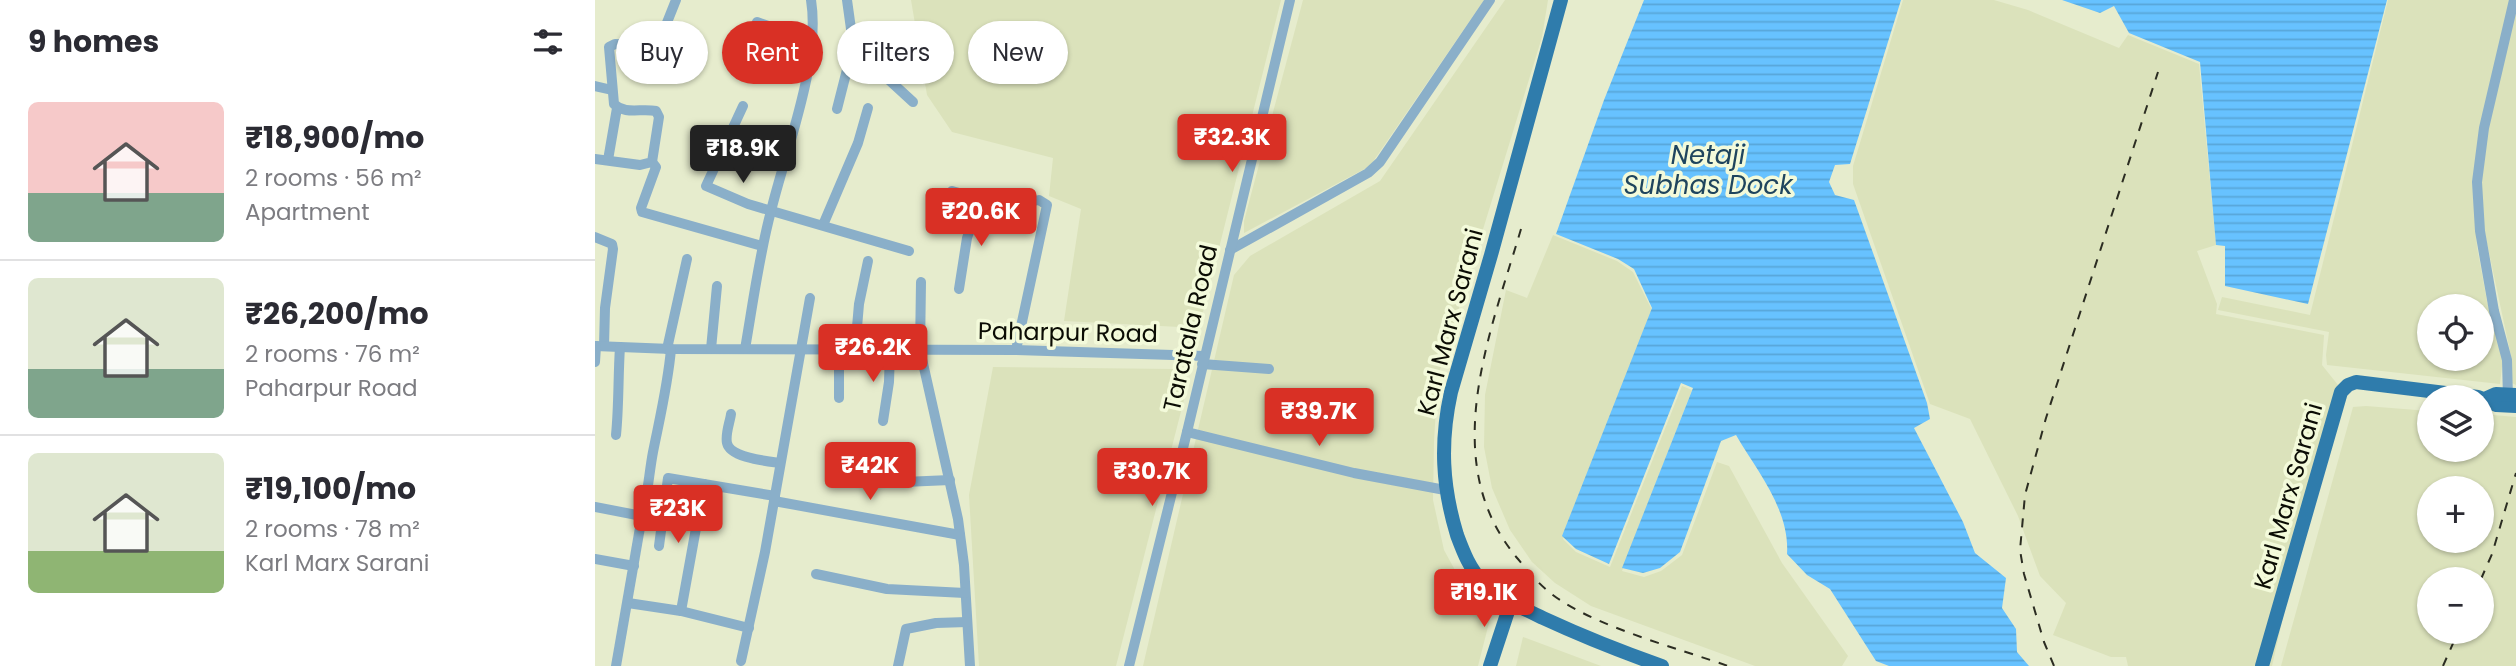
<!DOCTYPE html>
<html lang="en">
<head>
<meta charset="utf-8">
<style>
  body { margin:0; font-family:Poppins,sans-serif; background:#f7f7f7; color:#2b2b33; height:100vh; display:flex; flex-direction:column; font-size:26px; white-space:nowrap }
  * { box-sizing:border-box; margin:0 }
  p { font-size:23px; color:#7c7c81 }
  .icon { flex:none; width:38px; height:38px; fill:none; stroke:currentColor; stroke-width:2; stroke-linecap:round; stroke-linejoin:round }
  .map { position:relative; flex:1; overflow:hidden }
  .details { display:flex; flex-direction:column; background:#fff; width:595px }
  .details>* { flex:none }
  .guide { position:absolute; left:21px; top:21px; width:665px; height:63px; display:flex; gap:14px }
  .controls { position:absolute; left:1822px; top:294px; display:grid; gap:14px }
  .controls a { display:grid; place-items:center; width:77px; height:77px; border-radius:50%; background:#fff; box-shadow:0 2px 5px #0004; font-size:35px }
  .price { position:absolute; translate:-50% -60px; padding:0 16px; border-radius:7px; background:#d93025; color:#fff; font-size:23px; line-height:46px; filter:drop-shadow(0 2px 4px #0008) }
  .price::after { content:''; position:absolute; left:50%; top:42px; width:21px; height:16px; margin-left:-10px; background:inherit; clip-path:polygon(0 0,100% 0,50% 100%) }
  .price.selected { background:#222; color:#fff }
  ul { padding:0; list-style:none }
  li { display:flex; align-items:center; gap:21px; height:175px; padding:0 28px }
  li+li { border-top:2px solid #e1e1e2 }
  li span { display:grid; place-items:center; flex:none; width:196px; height:140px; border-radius:10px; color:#555 }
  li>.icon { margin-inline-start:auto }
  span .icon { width:84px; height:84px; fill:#fffc; stroke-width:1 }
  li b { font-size:30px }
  h2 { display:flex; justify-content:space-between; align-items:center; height:84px; padding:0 28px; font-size:30px }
  .chip { padding:0 24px; border-radius:32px; background:#fff; box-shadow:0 2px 5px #0004; font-size:24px; line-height:63px }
  .chip.selected { background:#d93025; color:#fff }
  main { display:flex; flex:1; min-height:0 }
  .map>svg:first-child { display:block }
  .built { fill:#dbe2bb; fill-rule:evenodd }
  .water { fill:url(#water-rules) }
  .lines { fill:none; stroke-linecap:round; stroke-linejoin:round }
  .minor { stroke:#8aafc9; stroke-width:10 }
  .major { stroke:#2f7cac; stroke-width:14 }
  .rail { stroke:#2c2d22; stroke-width:2; stroke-dasharray:9 9; stroke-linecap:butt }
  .labels { text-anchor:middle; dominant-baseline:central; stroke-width:7; stroke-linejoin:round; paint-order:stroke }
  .street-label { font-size:24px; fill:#0b0c04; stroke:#f3fada }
  .water-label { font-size:26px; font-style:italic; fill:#1f455e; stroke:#f3fada }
</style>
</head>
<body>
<main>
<section class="details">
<h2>9 homes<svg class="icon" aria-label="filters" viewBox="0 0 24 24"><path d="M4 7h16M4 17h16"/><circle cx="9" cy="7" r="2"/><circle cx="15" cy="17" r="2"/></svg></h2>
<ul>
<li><span style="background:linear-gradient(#f6c9c9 65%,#7fa58c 0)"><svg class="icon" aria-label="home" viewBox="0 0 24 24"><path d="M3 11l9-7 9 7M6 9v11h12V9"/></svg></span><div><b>₹18,900/mo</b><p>2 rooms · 56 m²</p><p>Apartment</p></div></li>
<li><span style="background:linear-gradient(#dfe7d0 65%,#7fa58c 0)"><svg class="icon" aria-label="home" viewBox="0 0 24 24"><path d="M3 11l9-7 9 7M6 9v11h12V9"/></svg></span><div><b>₹26,200/mo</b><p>2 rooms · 76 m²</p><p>Paharpur Road</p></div></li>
<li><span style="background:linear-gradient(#dfe7d0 70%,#8fb573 0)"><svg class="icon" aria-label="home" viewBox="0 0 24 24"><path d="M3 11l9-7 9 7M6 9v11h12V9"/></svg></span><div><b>₹19,100/mo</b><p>2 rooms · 78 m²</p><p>Karl Marx Sarani</p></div></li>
</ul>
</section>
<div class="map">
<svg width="1921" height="666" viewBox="0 0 1921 666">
  <defs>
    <pattern id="water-rules" width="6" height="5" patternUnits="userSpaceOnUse" patternTransform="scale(1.75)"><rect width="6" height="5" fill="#67c2ff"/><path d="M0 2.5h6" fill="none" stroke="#58a6d9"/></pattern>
  </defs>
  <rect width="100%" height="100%" fill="#e6eccd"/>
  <!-- built -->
  <g class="built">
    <polygon points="316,0 686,0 604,328 469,321 486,209 454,196 458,158 357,132 332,95"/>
    <polygon points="708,0 889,0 775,166 649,233 649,221"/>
    <polygon points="910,0 953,0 947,37 843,376 839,441 838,500 849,550 867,583 896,615 883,666 548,666 639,275 655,256 785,181"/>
    <polygon points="1308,0 1399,0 1433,10 1524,48 1533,35 1604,64 1621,245 1602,251 1622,304 1621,314 1729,335 1727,365 1743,385 1740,388 1677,666 1533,666 1531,657 1516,657 1458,635 1471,603 1445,576 1423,516 1375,419 1335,404 1258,184 1258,166"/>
    <path d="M1793,0H1916L1878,179L1882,247L1892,301L1908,358L1905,384L1732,365L1731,355L1734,332L1623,310L1627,297L1715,315ZM1834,306H1886V359H1834Z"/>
    <polygon points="1921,7 1921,385 1917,383 1916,356 1889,229 1886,182 1892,127"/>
    <polygon points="958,235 1022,261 1038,272 1057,310 968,539 981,552 1015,567 1087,386 1097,390 1027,571 1049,577 1066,571 1087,555 1122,462 1134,466 1187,563 1253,656 1247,666 1160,666 996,606 960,583 937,562 915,530 897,488 889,447 890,395 911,290 932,298"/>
    <polygon points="398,367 578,369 594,380 521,666 384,666 374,495"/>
    <path d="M1771,406L1834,411V450H1886L1887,414L1921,417V666H1686L1758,407ZM1834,488H1886V541H1834ZM1834,579H1886V632H1834Z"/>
    <polygon points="928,637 1006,666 921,666"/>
  </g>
  <!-- water -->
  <g class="water">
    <path d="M1049,0H1306L1255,164L1240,165L1234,182L1240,195L1259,200L1332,403L1335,419L1319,428L1368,522L1380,553L1411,578L1407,608L1421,629L1422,652L1434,666H1294L1281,661L1235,589L1212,575L1192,554C1195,510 1162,471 1141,435L1126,441L1085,552L1065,568L1048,573L1027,568L1098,388L1086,383L1014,564L981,549L967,536L1057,308L1039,269L1023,259L961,234L1009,100Z"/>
    <polygon points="1467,0 1792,0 1713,304 1630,286 1630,246 1621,245 1605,62 1534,33 1519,6 1505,13"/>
  </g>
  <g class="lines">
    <!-- minor -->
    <g class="minor">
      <polyline points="162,22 217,41"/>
      <polyline points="256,54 281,68 318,102"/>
      <polyline points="0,86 17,90"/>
      <polyline points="148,106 111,186 153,204 314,251"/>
      <polyline points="242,109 256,54 257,36 252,0"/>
      <path d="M0,159L45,165L57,162L64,117L61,111C46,108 30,115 19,104L14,47L20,44L39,45L49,39H63L67,35L81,0"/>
      <polyline points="13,160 22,108"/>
      <polyline points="57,162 61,167 46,208 47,212 167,246"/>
      <path d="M357,191C387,200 414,207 444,200L452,205L421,350"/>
      <polyline points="228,225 263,143 273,108"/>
      <polyline points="0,237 17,244 18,249 10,308 9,346"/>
      <polyline points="635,250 773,173 785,162 895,0"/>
      <polyline points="326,282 325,350 363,519 369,565 375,666"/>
      <polyline points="364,289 372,238 385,200"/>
      <polyline points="0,346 76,349 421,350 609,356"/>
      <polyline points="72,349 92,259"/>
      <polyline points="116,349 122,286"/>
      <path d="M150,349C158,303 164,256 176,211C191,149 226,62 216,0"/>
      <polyline points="260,350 264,304 273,261"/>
      <polyline points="0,362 1,346"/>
      <polyline points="607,364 674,369"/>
      <polyline points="244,398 244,349"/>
      <polyline points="1913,399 1912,360 1899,311 1885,231 1882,182 1889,128 1919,0"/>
      <path d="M136,414C135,422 130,434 132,443C135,458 172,461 185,463"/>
      <polyline points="288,421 294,382 295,350"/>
      <polyline points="592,432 759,473 850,490"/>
      <path d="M21,435C24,405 23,377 25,347"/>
      <polyline points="290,479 309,482 355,480"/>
      <polyline points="179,501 365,535"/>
      <path d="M0,507L47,516C53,494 54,473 58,452C65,417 73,384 76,349"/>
      <polyline points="64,546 73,478 180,496"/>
      <polyline points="0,559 39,566"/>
      <polyline points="221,574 292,589 370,593"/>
      <polyline points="33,603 86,611 154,628"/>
      <polyline points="86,611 109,484"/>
      <polyline points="146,661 170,552 215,298"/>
      <polyline points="21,666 47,516"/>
      <polyline points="303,666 311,629 341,623 372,622"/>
      <polyline points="534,666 592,432 695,0"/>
    </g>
    <!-- major -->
    <g class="major">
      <path d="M966,0L896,255L856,392C845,442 847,486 862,535C868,551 875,570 888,582C905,598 927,608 948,618C987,636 1027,652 1067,666"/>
      <polyline points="1886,398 1901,405 1921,406"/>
      <polyline points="1892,398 1901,394 1921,395"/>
      <polyline points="895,666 916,602"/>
      <polyline points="1667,666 1746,392 1753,385 1761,382 1883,397"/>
    </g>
    <!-- rail -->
    <g class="rail">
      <path d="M926,229C895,334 841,463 923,559C935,574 948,589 965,600C1009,629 1082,648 1133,666"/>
      <polyline points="1886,579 1897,554 1921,473"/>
      <polyline points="1459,666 1449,642 1429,574 1425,550 1430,495 1451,418 1563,72"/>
      <polyline points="1848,666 1863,632"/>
    </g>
  </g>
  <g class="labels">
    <!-- street labels -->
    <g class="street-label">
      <text transform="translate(855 322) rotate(-75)">Karl Marx Sarani</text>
      <text transform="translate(595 328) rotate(-77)">Taratala Road</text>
      <text transform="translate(473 332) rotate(1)">Paharpur Road</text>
      <text transform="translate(1693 496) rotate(-74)">Karl Marx Sarani</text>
    </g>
    <!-- water labels -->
    <g class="water-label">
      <text x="1113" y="155">Netaji<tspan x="1113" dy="30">Subhas Dock</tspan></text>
    </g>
  </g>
</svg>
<div class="controls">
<a><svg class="icon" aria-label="locate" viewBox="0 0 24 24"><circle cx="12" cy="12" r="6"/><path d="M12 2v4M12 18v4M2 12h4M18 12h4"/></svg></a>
<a><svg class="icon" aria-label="layers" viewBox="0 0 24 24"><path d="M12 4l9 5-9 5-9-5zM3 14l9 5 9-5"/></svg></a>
<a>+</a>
<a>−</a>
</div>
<b class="price" style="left:637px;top:174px">₹32.3K</b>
<b class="price selected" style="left:148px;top:185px">₹18.9K</b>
<b class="price" style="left:386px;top:248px">₹20.6K</b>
<b class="price" style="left:278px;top:384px">₹26.2K</b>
<b class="price" style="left:724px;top:448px">₹39.7K</b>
<b class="price" style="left:275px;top:502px">₹42K</b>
<b class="price" style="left:557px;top:508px">₹30.7K</b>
<b class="price" style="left:83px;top:545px">₹23K</b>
<b class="price" style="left:889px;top:629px">₹19.1K</b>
<div class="guide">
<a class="chip">Buy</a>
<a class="chip selected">Rent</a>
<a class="chip">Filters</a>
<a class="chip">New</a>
</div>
</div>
</main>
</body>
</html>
